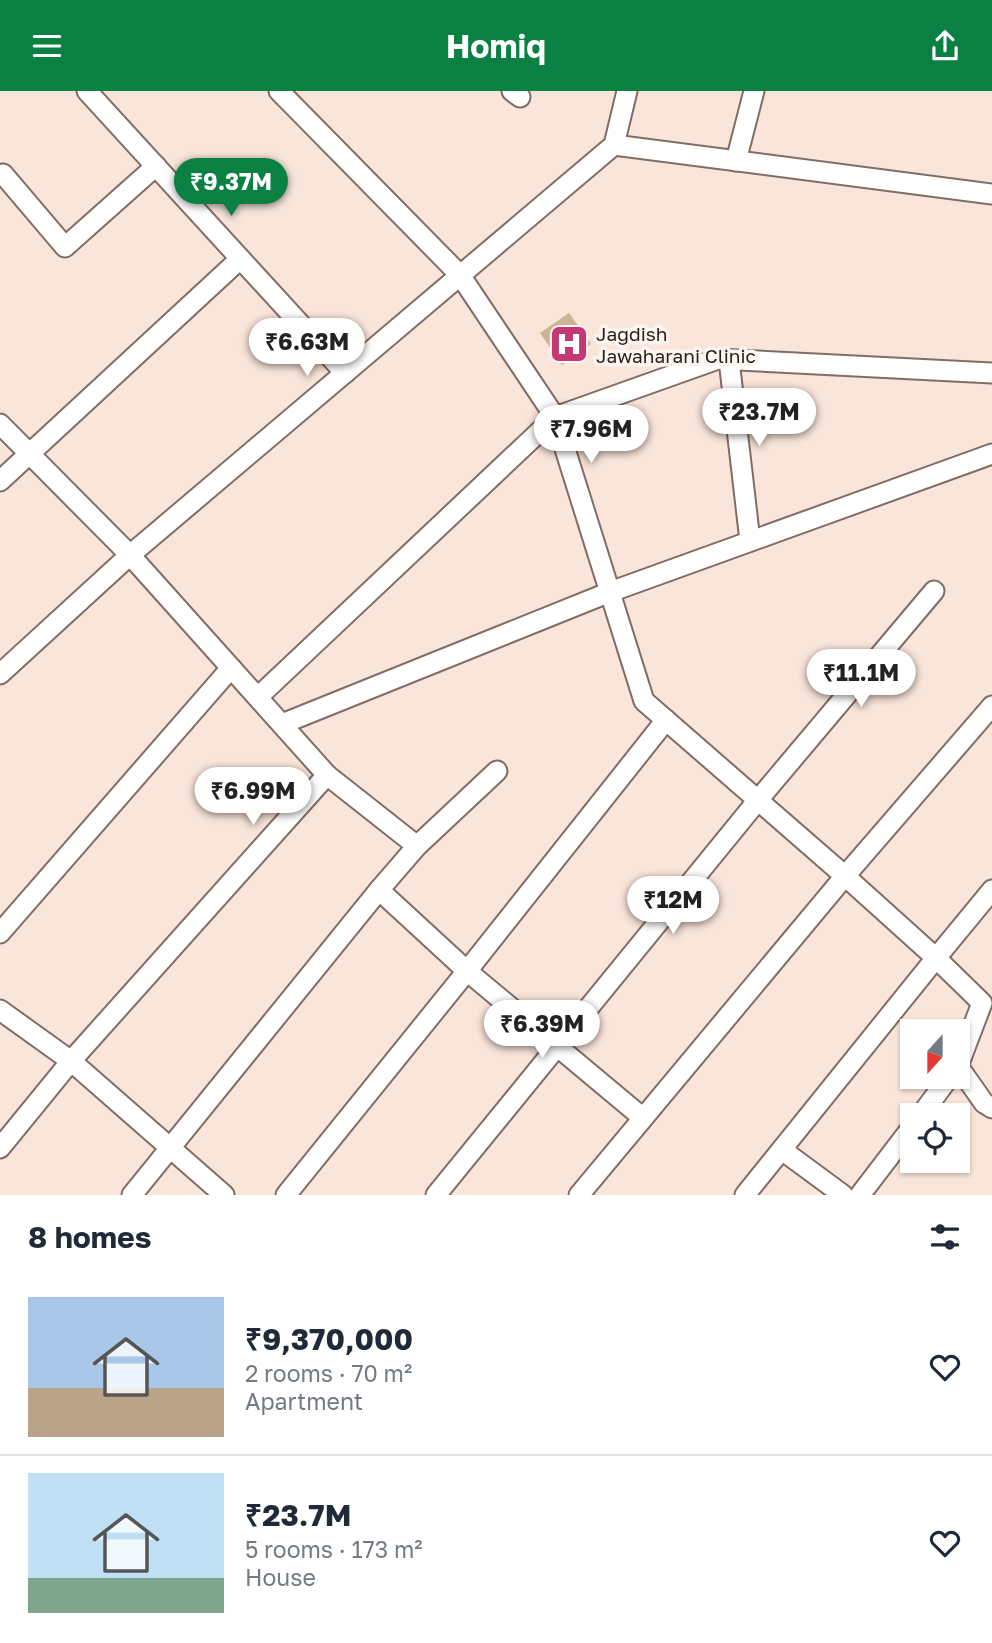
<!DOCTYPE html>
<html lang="en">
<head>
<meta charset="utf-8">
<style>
  body { margin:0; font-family:"Golos Text",sans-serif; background:#f2f2f3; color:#1f2937; height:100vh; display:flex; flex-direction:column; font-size:26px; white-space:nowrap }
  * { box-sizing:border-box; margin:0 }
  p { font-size:23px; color:#747a83 }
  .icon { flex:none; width:38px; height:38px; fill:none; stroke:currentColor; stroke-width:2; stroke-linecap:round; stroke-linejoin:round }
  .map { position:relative; height:1104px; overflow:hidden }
  .drawer { display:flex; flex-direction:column; background:#fff; flex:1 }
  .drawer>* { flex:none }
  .needle { width:46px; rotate:201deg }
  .controls { position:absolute; left:900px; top:928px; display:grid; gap:14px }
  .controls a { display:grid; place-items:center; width:70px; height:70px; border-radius:0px; background:#fff; box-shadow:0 2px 5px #0004; font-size:35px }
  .price { position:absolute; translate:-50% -60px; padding:0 16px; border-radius:24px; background:#fff; color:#222; font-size:23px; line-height:46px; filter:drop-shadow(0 2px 4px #0008) }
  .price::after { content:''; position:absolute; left:50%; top:42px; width:21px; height:16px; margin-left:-10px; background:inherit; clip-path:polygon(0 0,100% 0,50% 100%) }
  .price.active { background:#0b8043; color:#fff }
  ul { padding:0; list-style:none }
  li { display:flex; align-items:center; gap:21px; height:175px; padding:0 28px }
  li+li { border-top:2px solid #e0e1e3 }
  li span { display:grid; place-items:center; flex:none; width:196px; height:140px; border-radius:0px; color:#555 }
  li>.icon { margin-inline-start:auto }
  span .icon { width:84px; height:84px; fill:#fffc; stroke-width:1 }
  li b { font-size:30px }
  h2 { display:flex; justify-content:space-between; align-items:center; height:84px; padding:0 28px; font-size:30px }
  header { display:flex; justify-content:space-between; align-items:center; height:91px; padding:0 28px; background:#0b8043; color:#fff; font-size:32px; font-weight:700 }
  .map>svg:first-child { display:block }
  .building { fill:#cbb596 }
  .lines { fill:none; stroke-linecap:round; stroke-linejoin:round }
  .street-casing { stroke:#806d64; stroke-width:23 }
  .street { stroke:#fff; stroke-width:19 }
  .labels { text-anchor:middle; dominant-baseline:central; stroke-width:7; stroke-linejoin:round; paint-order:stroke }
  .poi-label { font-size:19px; fill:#261f1b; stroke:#fef5f0; text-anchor:start }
</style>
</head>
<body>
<header><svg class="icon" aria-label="menu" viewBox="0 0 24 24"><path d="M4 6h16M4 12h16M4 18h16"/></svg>Homiq<svg class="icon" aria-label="share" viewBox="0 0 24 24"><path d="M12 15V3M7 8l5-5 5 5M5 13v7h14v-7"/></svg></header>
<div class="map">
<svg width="992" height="1104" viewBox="0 0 992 1104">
  <rect width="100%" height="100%" fill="#fae5da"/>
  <!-- building -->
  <polygon class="building" points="569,222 591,253 562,274 540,242"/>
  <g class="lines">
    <!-- street casing -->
    <g class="street-casing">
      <g id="street">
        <polyline points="87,0 345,282"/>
        <polyline points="279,0 460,184 555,326 644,610 845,785 992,615"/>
        <polyline points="512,0 520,6"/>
        <polyline points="614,54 992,103"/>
        <polyline points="736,70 754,0"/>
        <polyline points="3,83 65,156 156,75"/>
        <polyline points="729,269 750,450"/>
        <polyline points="0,333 130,464 327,684 71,970 224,1104"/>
        <polyline points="0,390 240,168"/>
        <polyline points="0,583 130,464 614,54 627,0"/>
        <polyline points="258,606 555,326 718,268 992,282"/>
        <polyline points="282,633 610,501 992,363"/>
        <polyline points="327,684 417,755"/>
        <polyline points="0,842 231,577"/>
        <polyline points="0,919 71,970 0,1057"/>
        <polyline points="921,1024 950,985"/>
        <polyline points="643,1027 467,880 666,629"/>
        <polyline points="782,1059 843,1104"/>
        <polyline points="132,1104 379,799 417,755 497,680"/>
        <polyline points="286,1104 467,880 379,799"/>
        <polyline points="436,1104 758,709 934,500"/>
        <polyline points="579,1104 845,785 936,867 992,799"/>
        <polyline points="745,1104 936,867 982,912 958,975 984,1012 992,1017"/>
        <polyline points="860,1104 912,1036"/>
      </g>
    </g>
    <!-- street -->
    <use href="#street" class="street"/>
  </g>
  <!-- icons -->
  <defs>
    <g id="hospital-square" transform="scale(2.0125)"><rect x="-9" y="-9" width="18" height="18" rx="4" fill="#c23975" stroke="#fef5f0"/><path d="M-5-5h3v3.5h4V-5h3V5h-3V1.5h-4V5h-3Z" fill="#fff"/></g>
  </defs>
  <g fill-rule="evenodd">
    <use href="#hospital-square" x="569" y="253"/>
  </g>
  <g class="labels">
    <!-- poi labels -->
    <g class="poi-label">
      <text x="596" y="242">Jagdish<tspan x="596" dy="22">Jawaharani Clinic</tspan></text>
    </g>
  </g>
</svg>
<div class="controls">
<a><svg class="needle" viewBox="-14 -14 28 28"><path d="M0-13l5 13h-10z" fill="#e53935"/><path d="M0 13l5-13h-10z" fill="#747a83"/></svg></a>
<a><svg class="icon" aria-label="locate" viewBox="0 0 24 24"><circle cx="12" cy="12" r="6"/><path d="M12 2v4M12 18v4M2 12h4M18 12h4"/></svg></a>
</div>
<b class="price active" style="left:231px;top:127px">₹9.37M</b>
<b class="price" style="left:307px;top:287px">₹6.63M</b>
<b class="price" style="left:759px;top:357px">₹23.7M</b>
<b class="price" style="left:591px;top:374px">₹7.96M</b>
<b class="price" style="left:861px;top:618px">₹11.1M</b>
<b class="price" style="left:253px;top:736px">₹6.99M</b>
<b class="price" style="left:673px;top:845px">₹12M</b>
<b class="price" style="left:542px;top:969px">₹6.39M</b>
</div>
<section class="drawer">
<h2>8 homes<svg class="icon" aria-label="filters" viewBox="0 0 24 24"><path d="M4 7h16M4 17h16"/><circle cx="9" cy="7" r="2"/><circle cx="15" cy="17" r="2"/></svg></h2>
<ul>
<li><span style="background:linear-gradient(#a9c7e8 65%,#b9a48a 0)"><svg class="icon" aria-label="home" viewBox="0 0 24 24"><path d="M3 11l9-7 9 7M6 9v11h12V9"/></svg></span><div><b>₹9,370,000</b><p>2 rooms · 70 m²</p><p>Apartment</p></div><svg class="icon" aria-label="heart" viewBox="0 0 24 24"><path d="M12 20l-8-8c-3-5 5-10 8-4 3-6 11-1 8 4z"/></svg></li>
<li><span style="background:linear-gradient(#bfe0f5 75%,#7fa58c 0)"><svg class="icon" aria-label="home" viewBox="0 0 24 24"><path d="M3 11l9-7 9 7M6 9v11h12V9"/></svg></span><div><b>₹23.7M</b><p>5 rooms · 173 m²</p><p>House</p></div><svg class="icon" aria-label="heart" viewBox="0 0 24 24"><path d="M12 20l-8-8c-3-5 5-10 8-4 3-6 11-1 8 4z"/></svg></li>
</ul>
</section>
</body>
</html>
